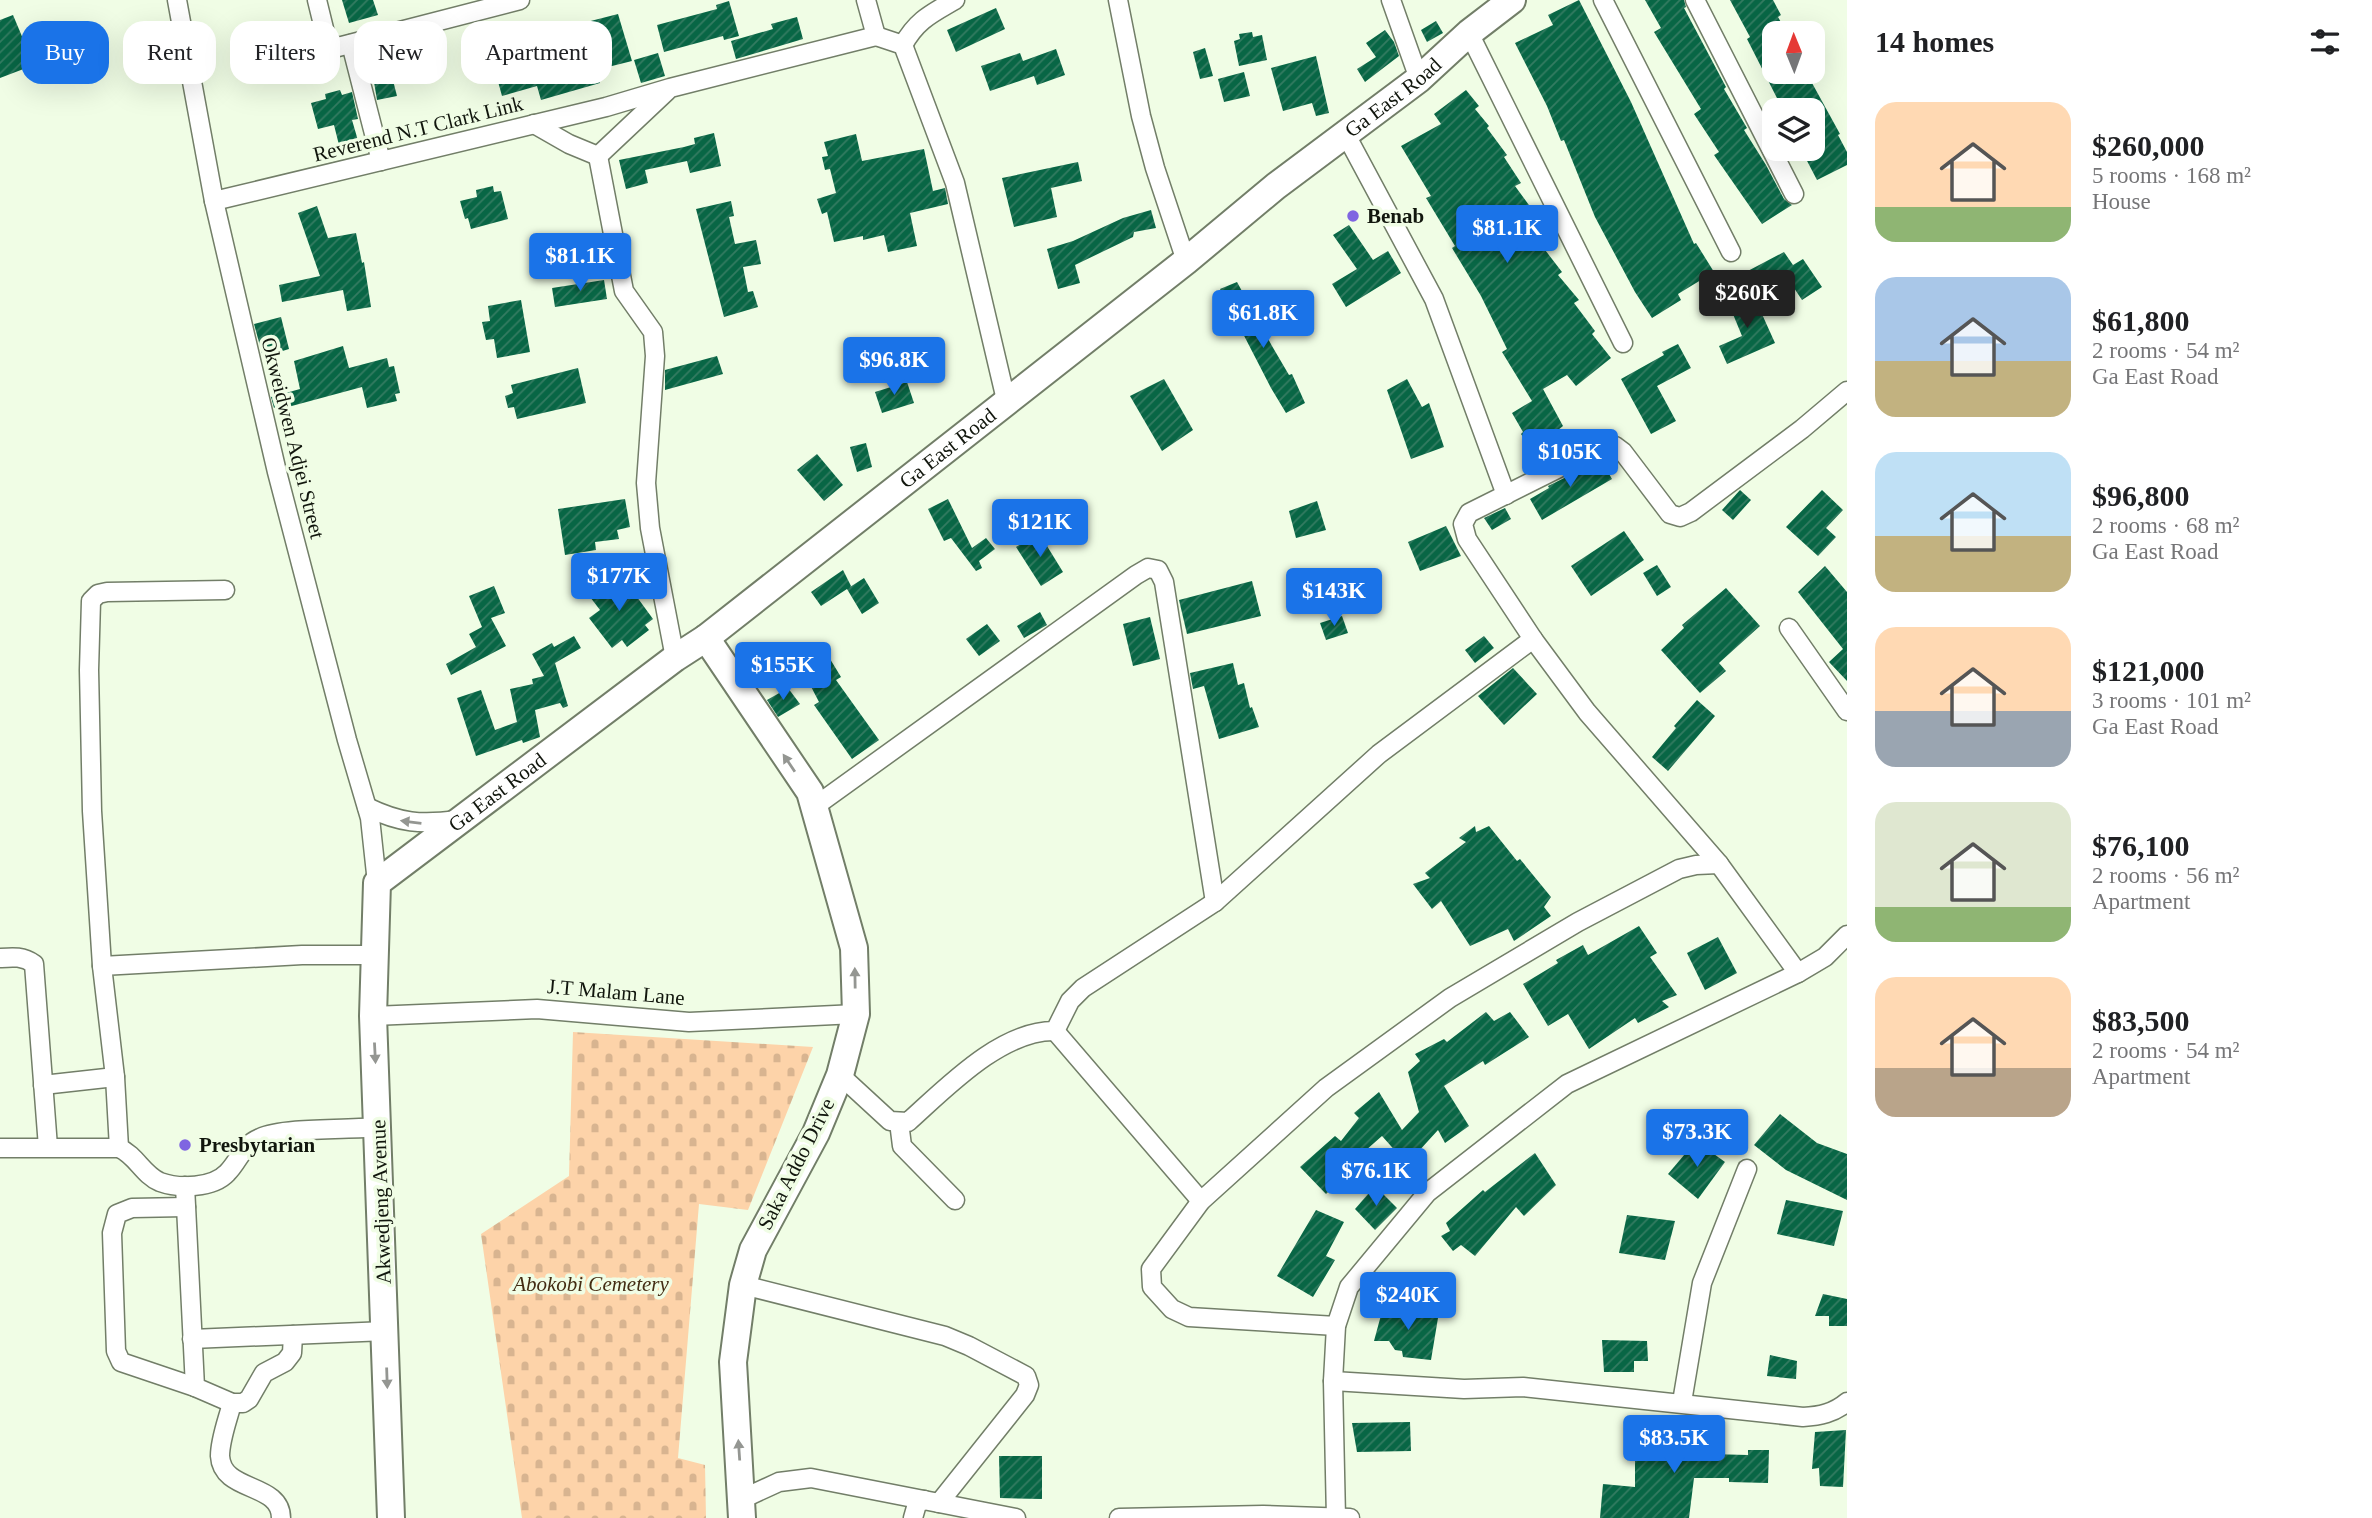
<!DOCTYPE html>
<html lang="en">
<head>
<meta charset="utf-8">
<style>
  body { margin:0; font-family:Georgia,serif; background:#f2f2f2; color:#202124; height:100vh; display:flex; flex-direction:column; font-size:26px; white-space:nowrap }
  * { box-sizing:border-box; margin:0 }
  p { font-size:23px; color:#757577 }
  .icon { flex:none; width:38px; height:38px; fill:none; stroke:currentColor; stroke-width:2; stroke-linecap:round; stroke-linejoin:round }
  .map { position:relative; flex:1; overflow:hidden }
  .side { display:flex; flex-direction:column; background:#fff; width:525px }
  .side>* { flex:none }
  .hud { position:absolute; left:21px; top:21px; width:665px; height:63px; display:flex; gap:14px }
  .needle { width:46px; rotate:359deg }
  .buttons { position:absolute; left:1762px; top:21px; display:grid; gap:14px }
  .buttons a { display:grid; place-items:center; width:63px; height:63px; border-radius:14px; background:#fff; box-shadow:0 7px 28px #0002; font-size:35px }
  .price { position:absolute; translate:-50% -60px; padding:0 16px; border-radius:7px; background:#1a73e8; color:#fff; font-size:23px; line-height:46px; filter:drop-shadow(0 2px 4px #0008) }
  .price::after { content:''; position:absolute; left:50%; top:42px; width:21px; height:16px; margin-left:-10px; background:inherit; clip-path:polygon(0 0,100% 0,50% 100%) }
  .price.selected { background:#222; color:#fff }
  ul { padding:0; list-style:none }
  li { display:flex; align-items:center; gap:21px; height:175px; padding:0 28px }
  li span { display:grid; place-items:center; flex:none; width:196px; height:140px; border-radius:21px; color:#555 }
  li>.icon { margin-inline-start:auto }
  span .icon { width:84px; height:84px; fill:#fffc; stroke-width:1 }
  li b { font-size:30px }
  h2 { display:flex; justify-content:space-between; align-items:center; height:84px; padding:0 28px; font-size:30px }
  .tag { padding:0 24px; border-radius:21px; background:#fff; box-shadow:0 7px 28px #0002; font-size:24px; line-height:63px }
  .tag.selected { background:#1a73e8; color:#fff }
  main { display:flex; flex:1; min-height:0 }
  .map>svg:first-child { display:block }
  .cemetery { fill:url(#cemetery-stones) }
  .building { fill:url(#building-hatch) }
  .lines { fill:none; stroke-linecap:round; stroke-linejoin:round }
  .street-casing { stroke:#727e68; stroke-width:21 }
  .secondary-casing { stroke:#727e68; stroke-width:30 }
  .street { stroke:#fff; stroke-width:18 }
  .secondary { stroke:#fff; stroke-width:26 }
  .oneway { fill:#949692 }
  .poi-dot { fill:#7f65e1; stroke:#f0fde5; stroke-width:2.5 }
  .labels { text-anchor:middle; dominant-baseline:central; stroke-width:7; stroke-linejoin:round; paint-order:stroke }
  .street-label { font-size:21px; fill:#11160d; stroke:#f0fde5 }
  .poi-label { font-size:21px; font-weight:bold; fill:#11160d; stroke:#f0fde5; text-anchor:start }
  .park-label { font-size:21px; font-style:italic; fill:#432c13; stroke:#f0fde5 }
</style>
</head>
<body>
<main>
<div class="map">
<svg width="1847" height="1518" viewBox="0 0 1847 1518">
  <defs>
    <pattern id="cemetery-stones" width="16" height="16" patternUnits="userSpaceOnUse" patternTransform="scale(1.75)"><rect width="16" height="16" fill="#fdd3a9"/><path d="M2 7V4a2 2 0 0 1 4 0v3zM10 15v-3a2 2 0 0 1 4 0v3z" fill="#d8b490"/></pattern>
    <pattern id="building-hatch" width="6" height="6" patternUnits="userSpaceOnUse" patternTransform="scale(1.75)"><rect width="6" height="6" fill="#086645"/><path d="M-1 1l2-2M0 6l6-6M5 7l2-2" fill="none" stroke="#347b61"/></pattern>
  </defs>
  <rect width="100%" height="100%" fill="#f0fde5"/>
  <!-- cemetery -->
  <polygon class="cemetery" points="573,1032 813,1047 748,1210 699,1204 678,1458 705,1465 706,1518 522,1518 481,1234 569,1176"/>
  <!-- building -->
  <g class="building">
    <polygon points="342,0 373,0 378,15 349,23"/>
    <polygon points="1579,0 1631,102 1694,244 1696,243 1714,272 1678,294 1681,300 1652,318 1635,292 1595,217 1564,140 1561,141 1547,106 1515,43 1553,25 1548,15"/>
    <polygon points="1645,0 1684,0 1686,7 1684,8 1726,87 1724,89 1747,128 1744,130 1766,165 1784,199 1792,205 1762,224 1714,155 1719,152 1694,114 1701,109 1654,32 1661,28"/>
    <polygon points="1730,0 1773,0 1781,15 1778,17 1787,33 1774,33 1774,72 1806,72 1840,134 1838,135 1847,152 1847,165 1817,180 1805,157 1809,155 1805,149 1813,149 1813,110 1783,110 1747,39 1750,37"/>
    <polygon points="729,1 739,36 724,40 723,36 664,52 657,25 717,9 716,5"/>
    <polygon points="996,8 1005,29 956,52 947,30"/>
    <polygon points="618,14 632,61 596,70 600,83 541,100 537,86 502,96 489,49 533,36 537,50 579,39 575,25"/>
    <polygon points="13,15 34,65 0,78 0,20"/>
    <polygon points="797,17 803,39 736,59 731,41 773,29 771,24"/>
    <polygon points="1436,21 1443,33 1427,42 1421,30"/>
    <polygon points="1385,30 1394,42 1399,56 1365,82 1357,69 1376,57 1366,43"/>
    <polygon points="1252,32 1253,37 1262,35 1267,60 1239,66 1234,41 1240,39 1239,34"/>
    <polygon points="1205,48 1213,76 1200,79 1193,52"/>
    <polygon points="1056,49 1065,75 1037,85 1034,76 990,91 981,66 1020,53 1023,61"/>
    <polygon points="658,53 665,76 641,83 634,60"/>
    <polygon points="1316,56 1329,113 1316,116 1312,103 1283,111 1271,68"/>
    <polygon points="389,65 397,96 377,100 372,70"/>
    <polygon points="1244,72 1250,96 1224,102 1218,79"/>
    <polygon points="340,90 342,95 352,92 358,119 352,120 359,144 340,149 334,125 318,129 311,103 326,99 325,94"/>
    <polygon points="1466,90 1479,106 1475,109 1489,126 1487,128 1507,155 1504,157 1521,183 1515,186 1534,212 1528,217 1548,242 1542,246 1562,272 1558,275 1579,300 1574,303 1595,331 1592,334 1611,358 1576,386 1567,375 1543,389 1563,426 1558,430 1570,450 1536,467 1528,454 1533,451 1521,434 1523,432 1512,413 1532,401 1502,352 1507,349 1481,296 1452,248 1455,246 1426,198 1431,196 1401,146 1441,124 1434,114"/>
    <polygon points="714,133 721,166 690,173 687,161 645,170 648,183 626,189 619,160 684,147 695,144 694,138"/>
    <polygon points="856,134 862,161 924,149 933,191 945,188 948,204 910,213 917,246 888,252 884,235 863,240 863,236 834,242 827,212 822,214 817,199 836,193 830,169 825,170 822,157 828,156 824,142"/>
    <polygon points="1078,162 1082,181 1051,188 1057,217 1014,227 1002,178"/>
    <polygon points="493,186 494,192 501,191 508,219 471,229 468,218 465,219 460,201 477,197 476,190"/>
    <polygon points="731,201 734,216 729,217 735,244 756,240 761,264 743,267 748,292 753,291 758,307 724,317 696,209"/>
    <polygon points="317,206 328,238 356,233 362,263 364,262 371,307 347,311 343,290 282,302 279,285 320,276 298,213"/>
    <polygon points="1151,210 1156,228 1134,232 1133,237 1075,265 1080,283 1058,289 1047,249 1073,241 1123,218"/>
    <polygon points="1349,225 1373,260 1388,251 1401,273 1346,307 1332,284 1357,269 1333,235"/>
    <polygon points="1784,252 1793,265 1803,259 1822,287 1802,300 1784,273 1753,289 1744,273"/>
    <polygon points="604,280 607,299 555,307 552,288"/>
    <polygon points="1237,282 1272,346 1289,375 1292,374 1305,403 1286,413 1271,388 1220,289"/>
    <polygon points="1752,292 1775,343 1727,364 1719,346 1742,336 1728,302"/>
    <polygon points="521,300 530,352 497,358 494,339 486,340 482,322 490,321 488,306"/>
    <polygon points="281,317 289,349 263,357 254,324"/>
    <polygon points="1678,344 1691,368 1657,386 1676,421 1651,434 1621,379 1664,355 1662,352"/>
    <polygon points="343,346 349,368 387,358 389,367 394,366 400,393 395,394 397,401 367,408 362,387 288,407 288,405 274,408 271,397 300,389 294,361"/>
    <polygon points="717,356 723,374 665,390 665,370"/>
    <polygon points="578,368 586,403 517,419 514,407 508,408 505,396 513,393 511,385"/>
    <polygon points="1164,379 1193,430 1162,451 1130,396"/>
    <polygon points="1407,379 1422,407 1429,403 1444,447 1411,459 1387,390"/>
    <polygon points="907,382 914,403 882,413 875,392"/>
    <polygon points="866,443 872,467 857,472 850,447"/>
    <polygon points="817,454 843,485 824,501 797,470"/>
    <polygon points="1601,460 1612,479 1542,520 1530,499 1549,488 1548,486"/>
    <polygon points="1740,490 1751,500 1733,520 1722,510"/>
    <polygon points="1822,490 1843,510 1826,528 1836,537 1818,556 1786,527"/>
    <polygon points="625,499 630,527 617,530 619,539 595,542 596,550 565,555 558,509"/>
    <polygon points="948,499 972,548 986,538 995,549 979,561 982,568 976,571 951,538 944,541 928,509"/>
    <polygon points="1317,501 1326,530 1296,538 1289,511"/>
    <polygon points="1505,508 1511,519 1492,530 1484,518"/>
    <polygon points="1446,526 1461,556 1420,571 1408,542"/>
    <polygon points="1624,531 1644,560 1591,596 1571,566"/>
    <polygon points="1039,533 1063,572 1041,586 1016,547"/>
    <polygon points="1657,565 1671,587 1657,596 1643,573"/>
    <polygon points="1825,566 1847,592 1847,681 1829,662 1843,649 1798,592"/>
    <polygon points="843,570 851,586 850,587 864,578 879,603 862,614 847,589 821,606 811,592"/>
    <polygon points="609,576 618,588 626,582 653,619 645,625 649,630 627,647 622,640 612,648 589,618 600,610 587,593"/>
    <polygon points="1252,581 1261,616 1187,634 1179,600"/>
    <polygon points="494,586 505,613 491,618 506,646 451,675 446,664 476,647 469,634 482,627 469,596"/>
    <polygon points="1726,588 1760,626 1719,663 1726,671 1700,693 1661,650 1684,628 1682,625"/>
    <polygon points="1040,612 1047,625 1024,638 1017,626"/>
    <polygon points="1342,616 1348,633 1326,640 1320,623"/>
    <polygon points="1150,617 1160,659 1133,666 1123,624"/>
    <polygon points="987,624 1000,641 979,656 966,639"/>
    <polygon points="574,636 581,648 555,663 568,706 563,708 560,703 535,710 540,737 523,743 522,740 476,756 457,698 481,690 495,730 517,722 510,689 533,684 532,679 544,676 532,654 552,643 554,647"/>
    <polygon points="1484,636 1494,648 1475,663 1465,650"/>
    <polygon points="809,642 818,659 827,654 841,677 836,680 879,740 852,759 814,705 819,702 792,650"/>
    <polygon points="1233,663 1238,685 1244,683 1250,708 1252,707 1259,727 1219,739 1204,686 1193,689 1190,673"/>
    <polygon points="1513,668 1537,694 1504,725 1478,696"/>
    <polygon points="788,688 800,704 778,717 767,700"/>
    <polygon points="1697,700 1715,716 1668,771 1652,757 1676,728 1674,726"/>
    <polygon points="1475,826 1476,832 1489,826 1517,861 1520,859 1551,897 1544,907 1551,916 1514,941 1508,929 1470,946 1441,901 1432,909 1413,884 1430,878 1425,873 1466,842 1459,838"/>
    <polygon points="1639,926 1657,953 1650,957 1677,995 1662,1001 1669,1007 1638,1023 1635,1018 1589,1049 1568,1014 1548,1026 1523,984 1558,963 1556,960 1583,945 1588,955"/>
    <polygon points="1718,937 1737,973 1705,990 1687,953"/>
    <polygon points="1486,1012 1494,1021 1510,1012 1529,1037 1485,1065 1483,1061 1444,1086 1469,1126 1445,1143 1438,1130 1407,1164 1382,1136 1357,1158 1360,1161 1326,1194 1300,1167 1335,1136 1341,1141 1359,1118 1354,1113 1379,1092 1402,1130 1419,1112 1408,1072 1420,1061 1415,1054 1444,1039 1447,1042"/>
    <polygon points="1780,1114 1817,1143 1847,1154 1847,1200 1786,1170 1754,1145"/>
    <polygon points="1696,1141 1725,1162 1698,1199 1668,1174"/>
    <polygon points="1535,1153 1556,1185 1524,1216 1516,1207 1475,1256 1461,1245 1453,1251 1441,1236 1450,1231 1446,1223 1483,1190 1485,1192"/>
    <polygon points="1375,1186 1397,1208 1375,1230 1355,1209"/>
    <polygon points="1786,1200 1843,1211 1834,1246 1777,1234"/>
    <polygon points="1316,1210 1344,1222 1326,1256 1335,1260 1313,1297 1277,1276"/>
    <polygon points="1627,1215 1675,1221 1665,1260 1619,1253"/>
    <polygon points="1823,1294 1847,1299 1847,1326 1829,1326 1829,1316 1815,1316"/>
    <polygon points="1384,1304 1438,1318 1431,1360 1403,1357 1402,1351 1395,1350 1389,1341 1374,1341"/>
    <polygon points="1602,1340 1647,1341 1648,1361 1634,1361 1634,1372 1604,1372"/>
    <polygon points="1770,1355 1797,1361 1796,1379 1767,1376"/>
    <polygon points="1635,1419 1671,1420 1671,1453 1748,1455 1748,1450 1769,1450 1768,1483 1729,1482 1729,1478 1694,1478 1689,1518 1600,1518 1603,1484 1635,1487"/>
    <polygon points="1410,1422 1411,1451 1357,1452 1352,1423"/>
    <polygon points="1846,1430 1843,1487 1820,1486 1819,1468 1812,1469 1815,1432"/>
    <polygon points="999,1456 1042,1456 1042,1499 1000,1498"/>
  </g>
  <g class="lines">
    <!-- street casing -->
    <g class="street-casing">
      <g id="street">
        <polyline points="177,0 214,201 277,472 347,740 370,818 377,883"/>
        <polyline points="317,0 327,41 338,47 520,0"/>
        <polyline points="866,0 876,36"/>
        <polyline points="1118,0 1141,116 1155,168 1186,261"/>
        <polyline points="1391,0 1419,79"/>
        <polyline points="1603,0 1731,252"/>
        <polyline points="1695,0 1794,194"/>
        <polyline points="1469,33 1623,343"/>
        <polyline points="876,36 903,45 955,183 1006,400"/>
        <polyline points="351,44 381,161"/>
        <path d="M903,45C917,20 931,14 955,0"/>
        <polyline points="534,124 569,144 598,156"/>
        <polyline points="1345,133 1434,299 1506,495"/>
        <polyline points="598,156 624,291 653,332 655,356 646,483 650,528 675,658"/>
        <polyline points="598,156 667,91"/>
        <polyline points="214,201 606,107 670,88 876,36"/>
        <polyline points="1789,628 1847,711"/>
        <path d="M367,807C400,823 421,825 457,820"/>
        <polyline points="814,807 1136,575 1148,568 1158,570 1164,582 1215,902"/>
        <path d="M0,958C13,957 23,956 34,964L48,1147"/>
        <polyline points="102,966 92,811 89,670 91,601 98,594 107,592 225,590"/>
        <polyline points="1798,973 1719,864 1587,712 1533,639 1467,539 1463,524 1469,513 1605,445 1615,446 1623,452 1670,514 1680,517 1691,512 1802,429 1847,391"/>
        <polyline points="373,1016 537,1009 689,1022 856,1014"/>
        <polyline points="1055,1031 1201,1201"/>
        <path d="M840,1075L890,1121L908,1122C946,1088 1001,1030 1055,1031L1070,1001L1083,988L1215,902L1379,754L1533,639"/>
        <polyline points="43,1085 115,1077"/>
        <polyline points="899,1122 902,1146 955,1200"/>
        <path d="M0,1148H119C136,1155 143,1175 160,1182C179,1189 213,1188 227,1173C240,1160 241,1146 260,1138C284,1127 348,1130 378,1127"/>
        <polyline points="119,1148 115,1077 102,966 302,955 374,955"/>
        <polyline points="185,1186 195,1387 232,1403 243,1403 249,1399 264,1373 285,1362 292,1353 293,1335"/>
        <polyline points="186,1207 132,1208 117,1214 112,1233 116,1351 121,1362 195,1387"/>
        <polyline points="743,1285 945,1336 969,1346 1026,1376 1029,1385 1025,1395 939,1503"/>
        <polyline points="1336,1326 1189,1317 1172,1309 1152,1287 1151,1269 1201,1201 1326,1088 1450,998 1578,922 1679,869 1696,865 1719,864"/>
        <polyline points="192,1339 386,1331"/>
        <path d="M1333,1381L1464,1389L1523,1387L1803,1417C1820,1416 1834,1413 1847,1402"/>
        <polyline points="1682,1402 1702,1283 1747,1169"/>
        <path d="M232,1403C228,1419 220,1439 220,1456C222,1493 281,1482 281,1518"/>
        <polyline points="742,1499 779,1482 811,1478 1016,1518"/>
        <polyline points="913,1518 917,1504 924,1500"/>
        <polyline points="1119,1518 1263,1515 1350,1518"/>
        <polyline points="1336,1518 1333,1381 1336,1326 1349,1287 1427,1193 1567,1084 1798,973 1825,957 1847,935"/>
      </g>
    </g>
    <!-- secondary casing -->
    <g class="secondary-casing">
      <g id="secondary">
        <polyline points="706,638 810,792 854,948 856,1014 840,1075 816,1133 753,1250 743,1285 733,1362 742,1518"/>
        <path id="s1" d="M391,1518L373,1016L377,883L675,658L706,638L1186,261L1276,186L1419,79L1469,33L1512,0"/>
      </g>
    </g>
    <!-- street -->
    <use href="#street" class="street"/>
    <!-- secondary -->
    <use href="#secondary" class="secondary"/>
  </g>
  <!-- one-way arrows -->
  <defs><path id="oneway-solid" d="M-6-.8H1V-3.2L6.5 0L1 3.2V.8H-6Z" transform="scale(1.75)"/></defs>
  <g class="oneway">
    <use href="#oneway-solid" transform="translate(789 763) rotate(-124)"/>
    <use href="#oneway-solid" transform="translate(411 822) rotate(-173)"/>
    <use href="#oneway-solid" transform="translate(855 978) rotate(-91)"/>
    <use href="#oneway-solid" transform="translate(375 1053) rotate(87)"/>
    <use href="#oneway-solid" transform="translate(387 1378) rotate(88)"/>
    <use href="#oneway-solid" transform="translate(739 1450) rotate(-94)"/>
  </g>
  <!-- markers -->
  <g class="poi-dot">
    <circle cx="1353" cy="216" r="7"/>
    <circle cx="185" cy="1145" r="7"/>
  </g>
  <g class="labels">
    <!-- street labels -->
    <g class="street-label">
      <text stroke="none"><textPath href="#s1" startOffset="1920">Ga East Road</textPath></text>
      <text transform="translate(418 129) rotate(-14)">Reverend N.T Clark Link</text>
      <text transform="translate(293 438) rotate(76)">Okweidwen Adjei Street</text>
      <text stroke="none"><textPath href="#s1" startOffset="1353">Ga East Road</textPath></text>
      <text stroke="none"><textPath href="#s1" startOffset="786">Ga East Road</textPath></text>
      <text transform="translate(616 992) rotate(5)">J.T Malam Lane</text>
      <text transform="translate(796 1164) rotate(-63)">Saka Addo Drive</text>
      <text transform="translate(381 1202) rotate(-92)">Akwedjeng Avenue</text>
    </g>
    <!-- poi labels -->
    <g class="poi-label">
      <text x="1367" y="216">Benab</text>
      <text x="199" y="1145">Presbytarian</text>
    </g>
    <!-- park labels -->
    <g class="park-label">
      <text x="591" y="1284">Abokobi Cemetery</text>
    </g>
  </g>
</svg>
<div class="buttons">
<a><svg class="needle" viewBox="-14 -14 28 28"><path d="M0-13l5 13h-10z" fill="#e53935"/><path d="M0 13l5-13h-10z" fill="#757577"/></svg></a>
<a><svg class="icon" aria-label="layers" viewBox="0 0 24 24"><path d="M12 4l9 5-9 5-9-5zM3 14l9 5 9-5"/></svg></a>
</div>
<b class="price" style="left:1507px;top:265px">$81.1K</b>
<b class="price" style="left:580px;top:293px">$81.1K</b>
<b class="price selected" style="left:1747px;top:330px">$260K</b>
<b class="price" style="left:1263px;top:350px">$61.8K</b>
<b class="price" style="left:894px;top:397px">$96.8K</b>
<b class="price" style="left:1570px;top:489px">$105K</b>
<b class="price" style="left:1040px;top:559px">$121K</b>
<b class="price" style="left:619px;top:613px">$177K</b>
<b class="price" style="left:1334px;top:628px">$143K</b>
<b class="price" style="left:783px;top:702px">$155K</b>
<b class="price" style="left:1697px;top:1169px">$73.3K</b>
<b class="price" style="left:1376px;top:1208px">$76.1K</b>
<b class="price" style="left:1408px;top:1332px">$240K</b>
<b class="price" style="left:1674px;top:1475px">$83.5K</b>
<div class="hud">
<a class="tag selected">Buy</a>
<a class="tag">Rent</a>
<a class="tag">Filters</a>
<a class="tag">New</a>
<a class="tag">Apartment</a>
</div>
</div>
<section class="side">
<h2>14 homes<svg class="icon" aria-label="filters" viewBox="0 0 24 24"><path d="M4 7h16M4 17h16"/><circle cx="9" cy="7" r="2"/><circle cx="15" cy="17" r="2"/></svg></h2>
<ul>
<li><span style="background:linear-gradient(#ffd9b3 75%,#8fb573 0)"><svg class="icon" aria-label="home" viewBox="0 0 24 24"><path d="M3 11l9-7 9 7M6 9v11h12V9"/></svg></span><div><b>$260,000</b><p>5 rooms · 168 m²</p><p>House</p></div></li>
<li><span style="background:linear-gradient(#a9c7e8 60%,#c2b280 0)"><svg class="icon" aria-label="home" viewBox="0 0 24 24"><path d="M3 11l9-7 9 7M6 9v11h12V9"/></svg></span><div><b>$61,800</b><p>2 rooms · 54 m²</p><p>Ga East Road</p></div></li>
<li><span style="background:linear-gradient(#bfe0f5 60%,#c2b280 0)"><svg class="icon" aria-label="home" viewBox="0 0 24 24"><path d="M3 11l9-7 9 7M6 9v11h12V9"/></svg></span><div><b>$96,800</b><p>2 rooms · 68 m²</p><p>Ga East Road</p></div></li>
<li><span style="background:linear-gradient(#ffd9b3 60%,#9aa5b1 0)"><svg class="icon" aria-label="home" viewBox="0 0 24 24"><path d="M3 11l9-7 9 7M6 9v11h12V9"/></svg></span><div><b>$121,000</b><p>3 rooms · 101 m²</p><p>Ga East Road</p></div></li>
<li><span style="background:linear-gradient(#dfe7d0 75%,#8fb573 0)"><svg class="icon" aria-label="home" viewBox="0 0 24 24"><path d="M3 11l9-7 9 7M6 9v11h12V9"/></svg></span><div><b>$76,100</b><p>2 rooms · 56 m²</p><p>Apartment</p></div></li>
<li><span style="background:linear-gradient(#ffd9b3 65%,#b9a48a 0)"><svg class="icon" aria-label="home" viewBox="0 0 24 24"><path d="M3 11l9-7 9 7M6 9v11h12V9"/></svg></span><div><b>$83,500</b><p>2 rooms · 54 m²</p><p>Apartment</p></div></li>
</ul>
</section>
</main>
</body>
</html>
